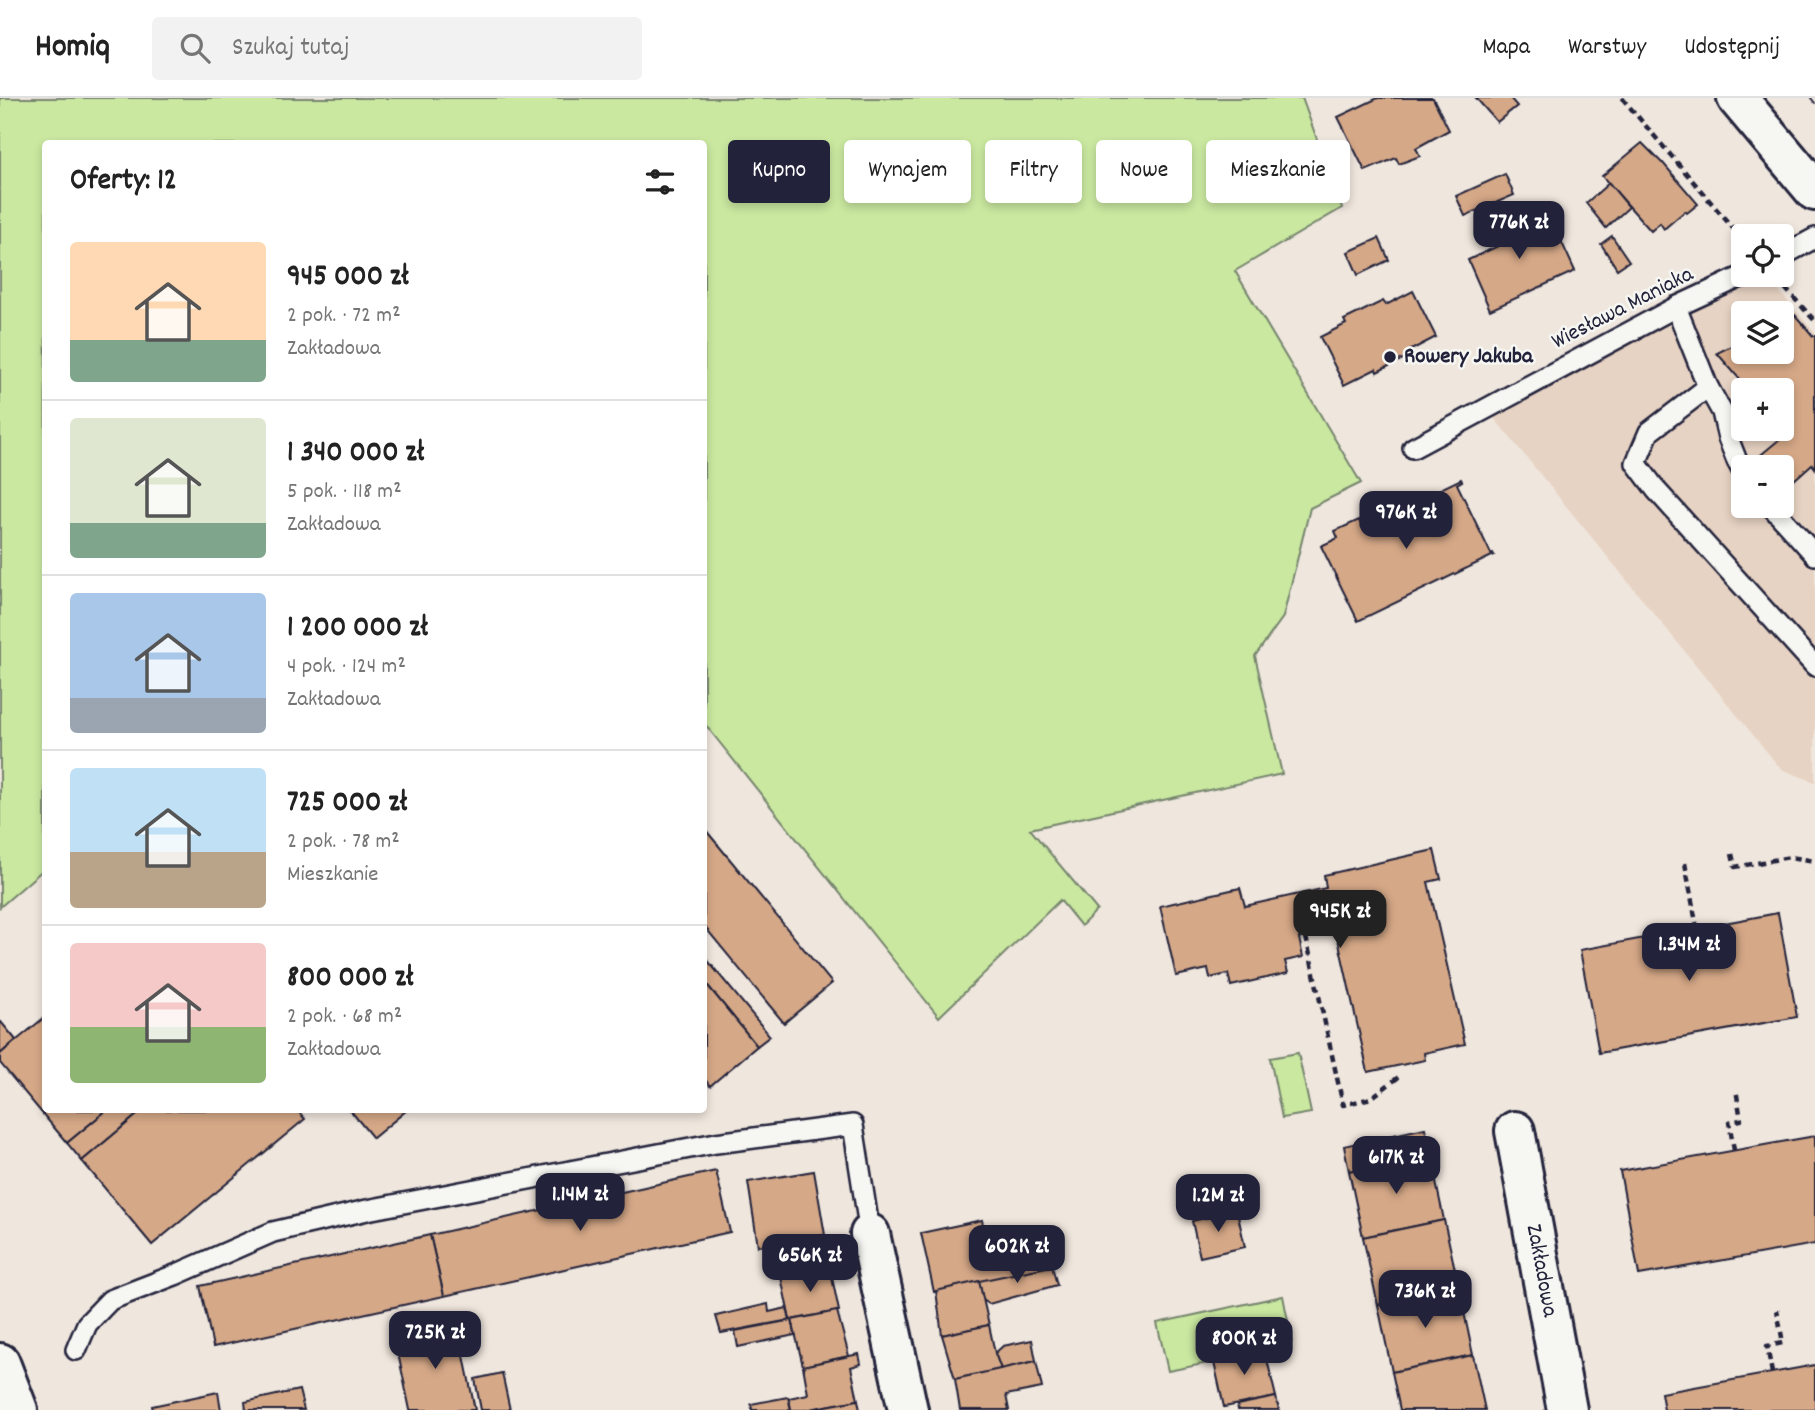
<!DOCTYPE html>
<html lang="pl">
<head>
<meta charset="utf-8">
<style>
  body { margin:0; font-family:Dekko,sans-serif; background:#f2f2f2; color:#222; height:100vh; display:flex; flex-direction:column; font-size:26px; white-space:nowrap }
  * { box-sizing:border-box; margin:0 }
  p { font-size:23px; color:#767676 }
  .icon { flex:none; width:38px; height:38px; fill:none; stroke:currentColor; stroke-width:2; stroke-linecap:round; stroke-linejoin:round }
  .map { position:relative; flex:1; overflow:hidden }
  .side { position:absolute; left:42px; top:42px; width:665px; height:973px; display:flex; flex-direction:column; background:#fff; border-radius:7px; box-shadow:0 4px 10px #0003 }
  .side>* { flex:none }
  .banner { position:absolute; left:728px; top:42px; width:665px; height:63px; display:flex; gap:14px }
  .tools { position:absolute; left:1731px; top:126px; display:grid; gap:14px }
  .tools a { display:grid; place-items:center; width:63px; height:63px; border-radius:7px; background:#fff; box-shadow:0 4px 10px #0003; font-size:35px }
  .price { position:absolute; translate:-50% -60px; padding:0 16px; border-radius:14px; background:#22223b; color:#fff; font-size:23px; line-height:46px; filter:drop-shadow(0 2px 4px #0008) }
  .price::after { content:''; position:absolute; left:50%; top:42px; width:21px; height:16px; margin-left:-10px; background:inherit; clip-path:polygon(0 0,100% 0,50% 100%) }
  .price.selected { background:#222; color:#fff }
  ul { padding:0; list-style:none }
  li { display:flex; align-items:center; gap:21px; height:175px; padding:0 28px }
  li+li { border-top:2px solid #e0e0e0 }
  li span { display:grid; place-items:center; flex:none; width:196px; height:140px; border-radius:7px; color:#555 }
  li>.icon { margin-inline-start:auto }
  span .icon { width:84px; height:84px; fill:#fffc; stroke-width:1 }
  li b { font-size:30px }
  h2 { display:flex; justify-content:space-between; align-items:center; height:84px; padding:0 28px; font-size:30px }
  .pill { padding:0 24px; border-radius:7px; background:#fff; box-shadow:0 4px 10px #0003; font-size:24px; line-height:63px }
  .pill.selected { background:#22223b; color:#fff }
  header { display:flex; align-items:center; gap:42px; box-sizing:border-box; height:98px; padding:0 35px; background:#fff; border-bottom:2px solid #e0e0e0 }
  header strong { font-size:33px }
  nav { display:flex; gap:38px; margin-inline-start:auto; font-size:24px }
  .search { width:490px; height:63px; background:#f2f2f2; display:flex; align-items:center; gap:18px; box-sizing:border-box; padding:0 24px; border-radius:7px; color:#767676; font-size:26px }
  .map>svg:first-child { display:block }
  .built { fill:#e7d3c3; fill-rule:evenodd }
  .green { fill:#cae8a0; stroke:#76856e; stroke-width:2 }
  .building { fill:#d5a887; stroke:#22223b; stroke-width:2 }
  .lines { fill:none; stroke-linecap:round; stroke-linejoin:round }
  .lane-casing { stroke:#22223b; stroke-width:24 }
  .street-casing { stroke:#22223b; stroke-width:44 }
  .secondary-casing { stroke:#22223b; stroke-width:44 }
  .path { stroke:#22223b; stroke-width:4.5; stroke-dasharray:7 5; stroke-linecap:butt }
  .lane { stroke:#f6f6f2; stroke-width:19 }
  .street { stroke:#f6f6f2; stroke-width:38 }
  .secondary { stroke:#f6f6f2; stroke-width:38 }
  .tram { stroke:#22223b; stroke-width:2 }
  .poi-dot { fill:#22223b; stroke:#f6f6f2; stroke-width:2.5 }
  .labels { text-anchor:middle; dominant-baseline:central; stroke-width:5; stroke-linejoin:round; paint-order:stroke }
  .street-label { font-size:23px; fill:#22223b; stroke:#f6f6f2 }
  .poi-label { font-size:23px; font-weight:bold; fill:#22223b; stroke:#f6f6f2; text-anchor:start }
</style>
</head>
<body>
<header>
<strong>Homiq</strong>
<div class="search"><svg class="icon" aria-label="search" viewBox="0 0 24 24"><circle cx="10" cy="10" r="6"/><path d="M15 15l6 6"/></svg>Szukaj tutaj</div>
<nav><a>Mapa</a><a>Warstwy</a><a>Udostępnij</a></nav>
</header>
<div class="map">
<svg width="1815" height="1312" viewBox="0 0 1815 1312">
  <rect width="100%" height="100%" fill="#efe6dd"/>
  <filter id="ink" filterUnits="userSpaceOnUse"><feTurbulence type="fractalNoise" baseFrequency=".0143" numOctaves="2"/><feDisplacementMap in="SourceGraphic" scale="14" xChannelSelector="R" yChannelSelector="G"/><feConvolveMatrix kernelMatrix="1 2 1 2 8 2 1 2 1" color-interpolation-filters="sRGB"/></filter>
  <g filter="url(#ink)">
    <!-- built -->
    <path class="built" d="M1749,177H1765L1815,235V684L1781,671L1486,310ZM1743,215H1782V254H1743ZM1743,292H1782V331H1743ZM1743,369H1782V408H1743Z"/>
    <!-- green -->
    <g class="green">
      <polygon points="0,0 1302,0 1342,110 1235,173 1361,385 1310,410 1283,519 1255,558 1282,676 1030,731 1097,812 1081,828 1060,802 939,919 704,625 704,46 46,46 45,770 0,809"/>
      <polygon points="1298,955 1311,1015 1282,1020 1270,960"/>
      <polygon points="1283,1198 1292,1243 1208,1260 1208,1265 1168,1273 1157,1225"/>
    </g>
    <!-- building -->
    <g class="building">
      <polygon points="1378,0 1433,0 1449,32 1416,50 1420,58 1399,66 1396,60 1365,73 1338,19"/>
      <polygon points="1476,0 1510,0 1517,8 1497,24"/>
      <polygon points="1642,45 1662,65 1663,65 1698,106 1687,115 1685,113 1664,131 1660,125 1651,133 1602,78"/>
      <polygon points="1505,76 1514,97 1465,118 1456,98"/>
      <polygon points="1609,85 1629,109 1606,130 1586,105"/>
      <polygon points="1509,113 1521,138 1552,123 1575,173 1490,212 1468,162 1498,148 1487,124"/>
      <polygon points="1612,138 1629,163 1617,171 1601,146"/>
      <polygon points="1379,140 1389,162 1358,177 1348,154"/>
      <polygon points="1413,193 1436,239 1409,253 1411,257 1377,274 1376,271 1344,287 1320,239 1346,226 1344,222 1383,203 1386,207"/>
      <polygon points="1795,217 1813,238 1815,238 1815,370 1812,366 1784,391 1782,388 1782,369 1765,369 1757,360 1786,336 1781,331 1782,292 1749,292 1717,255 1743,242 1743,254 1782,254 1782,224"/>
      <polygon points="1461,381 1462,383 1457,386 1491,456 1493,455 1494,457 1358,523 1321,448 1338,440 1335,433 1359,422 1362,429"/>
      <polygon points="704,730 832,885 784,925 704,828"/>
      <polygon points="1434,752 1441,781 1428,784 1465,946 1424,955 1425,962 1368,974 1336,832 1299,840 1303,859 1285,863 1288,875 1231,888 1228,876 1210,880 1208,871 1176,878 1160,808 1240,790 1245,808 1326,790 1324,777"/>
      <polygon points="1778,815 1797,919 1599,955 1580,852"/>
      <polygon points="704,858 770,938 757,948 704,883"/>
      <polygon points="704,883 757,948 710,988 704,980"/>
      <polygon points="46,918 46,1012 107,1012 67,1045 0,965 0,956"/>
      <polygon points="1,924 16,942 0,956 0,925"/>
      <polygon points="107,1012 143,1012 82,1063 67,1045"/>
      <polygon points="143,1012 297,1012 305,1021 152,1147 82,1063"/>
      <polygon points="350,1012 407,1012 373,1040"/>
      <polygon points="1425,1030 1430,1056 1349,1073 1344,1048"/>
      <polygon points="1815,1038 1815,1146 1639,1177 1620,1073"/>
      <polygon points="1430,1056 1444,1122 1363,1139 1349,1073"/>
      <polygon points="716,1073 730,1134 444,1198 430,1137"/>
      <polygon points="814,1073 825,1137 758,1148 748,1084"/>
      <polygon points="1237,1113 1245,1149 1200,1159 1192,1123"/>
      <polygon points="982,1122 986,1141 976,1144 978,1157 999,1152 1006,1141 1056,1131 1060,1149 1048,1153 1052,1168 934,1194 921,1135"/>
      <polygon points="1444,1122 1459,1190 1378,1207 1363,1139"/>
      <polygon points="430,1137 444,1198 213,1249 200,1188"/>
      <polygon points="1052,1168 1057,1187 989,1206 983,1202 979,1183"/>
      <polygon points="830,1170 839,1213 790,1222 781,1179"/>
      <polygon points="979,1183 989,1227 942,1237 936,1193"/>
      <polygon points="1459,1190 1473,1257 1392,1274 1378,1207"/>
      <polygon points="768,1206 769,1214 787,1210 790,1222 721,1235 716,1218"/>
      <polygon points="837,1213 849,1258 803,1268 792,1222"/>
      <polygon points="792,1222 795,1237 738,1249 735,1233"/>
      <polygon points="989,1227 995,1255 1001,1271 955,1281 942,1237"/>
      <polygon points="458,1228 475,1312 410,1312 395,1241"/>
      <polygon points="1032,1242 1036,1263 1001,1271 995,1255 1003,1248"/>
      <polygon points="1264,1249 1276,1299 1224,1309 1213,1260"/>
      <polygon points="859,1256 861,1266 851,1269 858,1302 805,1312 791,1312 789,1300 808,1296 803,1268"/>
      <polygon points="1473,1257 1485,1312 1400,1312 1392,1274"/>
      <polygon points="1036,1263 1042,1290 1006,1297 1009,1312 960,1312 955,1281"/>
      <polygon points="1815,1267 1815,1312 1664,1312 1661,1295"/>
      <polygon points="502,1275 510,1312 481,1312 475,1281"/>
      <polygon points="299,1292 304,1312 246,1312 245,1304"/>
      <polygon points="218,1294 221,1312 153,1312 152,1308"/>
      <polygon points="788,1299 791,1312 752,1312 751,1306"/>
      <polygon points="1276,1299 1279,1312 1238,1312 1237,1307"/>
      <polygon points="858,1302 860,1312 811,1311"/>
    </g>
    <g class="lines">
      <!-- lane casing -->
      <g class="lane-casing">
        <g id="lane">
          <polyline points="1782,158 1815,140"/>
          <polyline points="1676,209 1708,289 1722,314 1728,340 1737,363 1743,374"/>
          <polyline points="1708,289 1649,334 1636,365 1657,393 1815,568"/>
          <polyline points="1413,350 1676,209 1745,177"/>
          <polyline points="1771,408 1815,457"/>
          <polyline points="76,1252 87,1226 110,1202 175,1177 273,1134 367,1112 716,1045 853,1027 870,1136"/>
        </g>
      </g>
      <!-- street casing -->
      <g class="street-casing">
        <g id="street">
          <path id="s1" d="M1515,1033L1567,1312"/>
          <polyline points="870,1136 908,1312"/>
          <polyline points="0,1265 18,1312"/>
        </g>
      </g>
      <!-- secondary casing -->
      <g class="secondary-casing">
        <polyline id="secondary" points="1737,0 1815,93"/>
      </g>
      <!-- path -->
      <g class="path">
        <polyline points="1622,0 1743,142"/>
        <polyline points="1785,190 1815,223"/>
        <polyline points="1732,756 1735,769 1790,759 1815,763"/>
        <polyline points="1685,765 1697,830"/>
        <polyline points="1306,839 1343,1007 1371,1000 1400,978"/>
        <polyline points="1734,1052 1729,1024 1741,1022 1736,991"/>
        <polyline points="1772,1275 1767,1248 1783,1245 1777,1212"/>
      </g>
      <!-- lane -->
      <use href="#lane" class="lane"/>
      <!-- street -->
      <use href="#street" class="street"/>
      <!-- secondary -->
      <use href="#secondary" class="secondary"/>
      <!-- tram -->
      <polyline class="tram" points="1811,0 1815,5"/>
    </g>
  </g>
  <!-- markers -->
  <circle class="poi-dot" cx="1390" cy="259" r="7"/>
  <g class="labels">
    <!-- street labels -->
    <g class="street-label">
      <text transform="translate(1623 211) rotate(-27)">Wiesława Maniaka</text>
      <text stroke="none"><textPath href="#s1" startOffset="142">Zakładowa</textPath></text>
    </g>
    <!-- poi labels -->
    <g class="poi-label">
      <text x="1404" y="259">Rowery Jakuba</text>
    </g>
  </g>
</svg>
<div class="tools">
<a><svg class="icon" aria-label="locate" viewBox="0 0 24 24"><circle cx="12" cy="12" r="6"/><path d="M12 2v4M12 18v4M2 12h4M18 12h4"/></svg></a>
<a><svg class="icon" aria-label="layers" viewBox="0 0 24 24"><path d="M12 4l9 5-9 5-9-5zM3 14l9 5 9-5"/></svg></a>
<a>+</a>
<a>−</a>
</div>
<b class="price" style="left:1519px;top:163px">776K zł</b>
<b class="price" style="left:1406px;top:453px">976K zł</b>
<b class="price selected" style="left:1340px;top:852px">945K zł</b>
<b class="price" style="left:1689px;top:885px">1.34M zł</b>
<b class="price" style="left:1396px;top:1098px">617K zł</b>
<b class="price" style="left:580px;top:1135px">1.14M zł</b>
<b class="price" style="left:1218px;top:1136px">1.2M zł</b>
<b class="price" style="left:1017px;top:1187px">602K zł</b>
<b class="price" style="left:810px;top:1196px">656K zł</b>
<b class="price" style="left:1425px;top:1232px">736K zł</b>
<b class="price" style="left:435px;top:1273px">725K zł</b>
<b class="price" style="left:1244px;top:1279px">800K zł</b>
<div class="banner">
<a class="pill selected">Kupno</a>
<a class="pill">Wynajem</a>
<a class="pill">Filtry</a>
<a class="pill">Nowe</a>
<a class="pill">Mieszkanie</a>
</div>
<section class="side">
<h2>Oferty: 12<svg class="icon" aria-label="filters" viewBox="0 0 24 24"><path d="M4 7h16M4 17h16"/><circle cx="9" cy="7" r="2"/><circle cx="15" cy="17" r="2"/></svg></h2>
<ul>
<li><span style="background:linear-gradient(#ffd9b3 70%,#7fa58c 0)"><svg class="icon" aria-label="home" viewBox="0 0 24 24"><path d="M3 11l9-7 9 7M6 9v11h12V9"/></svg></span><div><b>945 000 zł</b><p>2 pok. · 72 m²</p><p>Zakładowa</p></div></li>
<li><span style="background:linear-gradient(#dfe7d0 75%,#7fa58c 0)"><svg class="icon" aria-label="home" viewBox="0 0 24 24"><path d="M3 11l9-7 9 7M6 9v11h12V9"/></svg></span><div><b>1 340 000 zł</b><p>5 pok. · 118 m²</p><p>Zakładowa</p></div></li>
<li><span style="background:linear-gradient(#a9c7e8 75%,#9aa5b1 0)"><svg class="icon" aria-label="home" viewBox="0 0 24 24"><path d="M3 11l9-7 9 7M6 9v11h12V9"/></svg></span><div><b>1 200 000 zł</b><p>4 pok. · 124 m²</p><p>Zakładowa</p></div></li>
<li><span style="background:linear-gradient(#bfe0f5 60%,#b9a48a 0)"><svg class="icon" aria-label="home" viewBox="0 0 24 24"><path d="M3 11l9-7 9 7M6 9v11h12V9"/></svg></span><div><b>725 000 zł</b><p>2 pok. · 78 m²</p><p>Mieszkanie</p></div></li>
<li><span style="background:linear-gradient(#f6c9c9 60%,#8fb573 0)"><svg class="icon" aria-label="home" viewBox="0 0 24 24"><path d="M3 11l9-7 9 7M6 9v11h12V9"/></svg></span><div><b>800 000 zł</b><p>2 pok. · 68 m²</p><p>Zakładowa</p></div></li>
</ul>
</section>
</div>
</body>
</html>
